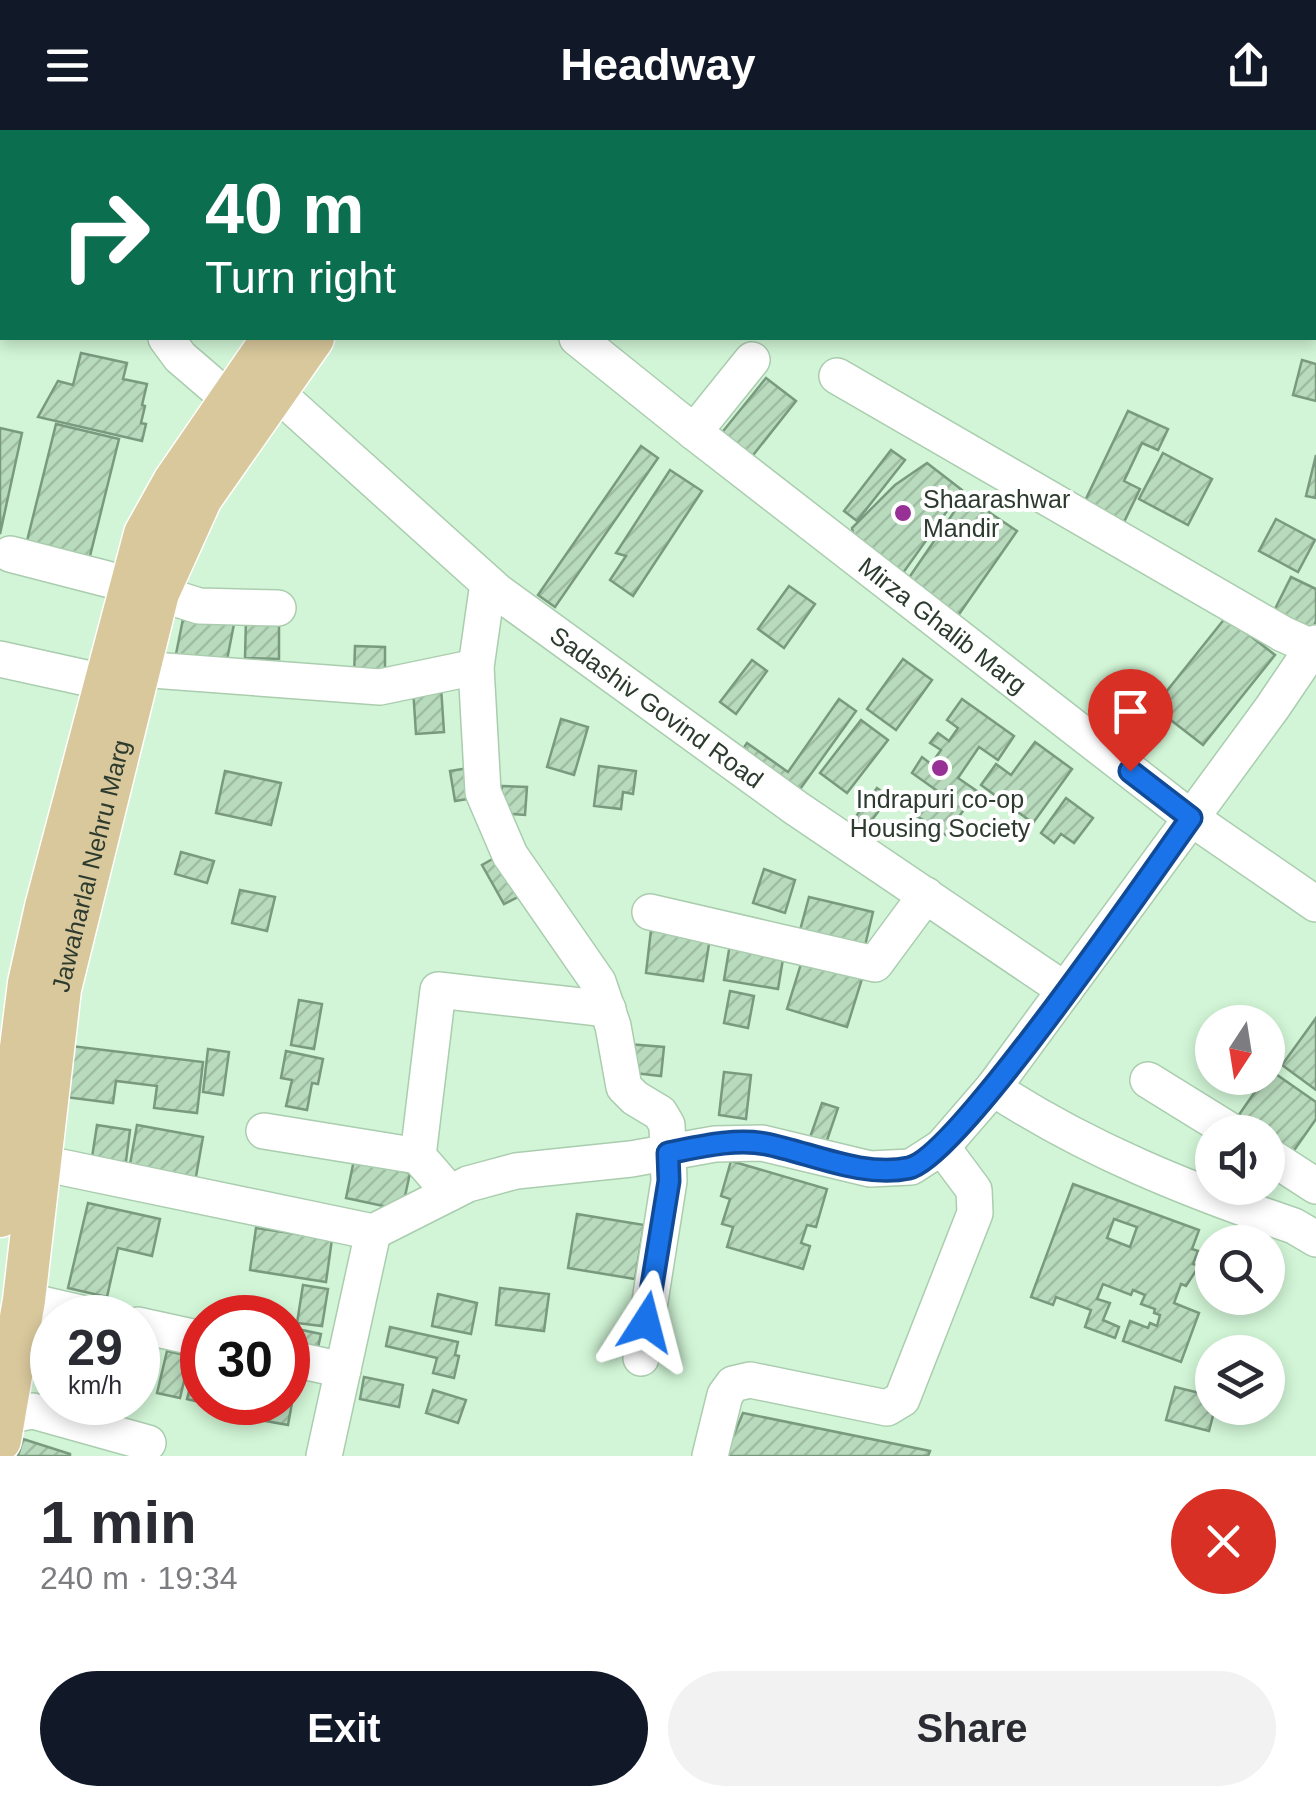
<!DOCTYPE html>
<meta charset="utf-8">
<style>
body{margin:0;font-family:Arial,sans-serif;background:#f2f2f3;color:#2b2b33;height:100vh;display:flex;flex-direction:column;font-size:38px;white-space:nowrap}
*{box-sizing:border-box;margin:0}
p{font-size:32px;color:#7c7c81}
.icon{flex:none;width:55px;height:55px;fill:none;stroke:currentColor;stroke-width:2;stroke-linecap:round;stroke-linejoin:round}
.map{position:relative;height:1326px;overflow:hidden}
.drawer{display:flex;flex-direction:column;background:#fff;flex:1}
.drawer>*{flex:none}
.banner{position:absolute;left:0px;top:0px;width:1318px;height:210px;box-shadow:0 5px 15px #0003;background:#0b6e4f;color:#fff;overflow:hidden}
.needle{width:65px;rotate:192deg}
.controls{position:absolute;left:1195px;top:875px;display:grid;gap:20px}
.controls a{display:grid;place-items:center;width:90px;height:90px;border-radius:50%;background:#fff;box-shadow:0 5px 15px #0003;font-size:50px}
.speed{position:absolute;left:30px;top:1165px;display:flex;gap:20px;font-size:50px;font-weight:700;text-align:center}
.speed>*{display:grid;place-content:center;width:130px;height:130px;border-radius:50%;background:#fff;box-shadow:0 5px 15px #0003;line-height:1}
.speed small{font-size:25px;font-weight:400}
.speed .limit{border:15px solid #d22;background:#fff;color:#111}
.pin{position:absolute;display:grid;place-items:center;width:85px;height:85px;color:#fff;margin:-102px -42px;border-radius:50% 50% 50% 0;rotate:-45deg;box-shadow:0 0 10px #0007}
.pin .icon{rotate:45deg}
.me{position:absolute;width:110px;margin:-55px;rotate:9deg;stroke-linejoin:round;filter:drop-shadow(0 0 8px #0008)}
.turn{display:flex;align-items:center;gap:35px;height:210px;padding:0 40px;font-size:45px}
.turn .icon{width:130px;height:130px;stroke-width:2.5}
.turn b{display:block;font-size:70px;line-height:85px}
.round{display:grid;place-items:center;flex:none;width:105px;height:105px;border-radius:52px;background:#f2f2f3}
.summary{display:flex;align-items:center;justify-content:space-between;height:170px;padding:0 40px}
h1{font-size:60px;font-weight:700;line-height:75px}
.button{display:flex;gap:20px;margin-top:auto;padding:20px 40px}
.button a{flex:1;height:115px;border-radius:60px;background:#111827;color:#fff;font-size:40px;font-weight:700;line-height:115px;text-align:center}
.button a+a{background:#f2f2f3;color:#2b2b33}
header{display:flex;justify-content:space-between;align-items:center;height:130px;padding:0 40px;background:#111827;color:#fff;font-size:45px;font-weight:700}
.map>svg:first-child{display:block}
</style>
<header><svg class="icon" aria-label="menu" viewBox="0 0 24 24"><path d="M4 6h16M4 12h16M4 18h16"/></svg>Headway<svg class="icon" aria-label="share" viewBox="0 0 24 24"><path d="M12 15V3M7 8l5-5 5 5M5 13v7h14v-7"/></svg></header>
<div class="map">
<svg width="1316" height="1326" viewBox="0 0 1316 1326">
<defs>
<pattern id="building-hatch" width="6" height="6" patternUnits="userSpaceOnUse" patternTransform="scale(2.5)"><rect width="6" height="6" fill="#b9dbbd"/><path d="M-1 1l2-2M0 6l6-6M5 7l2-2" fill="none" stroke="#9fbda3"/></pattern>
</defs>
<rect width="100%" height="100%" fill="#d1f5d6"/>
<!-- building -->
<g fill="url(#building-hatch)" stroke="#799a7e" stroke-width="2.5" fill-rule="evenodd">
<path d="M195,0H288L287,2Z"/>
<path d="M81,223L127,233L123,249L147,254L142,275L145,276L141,293L146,294L142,311L38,287L58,251L73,255Z"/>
<path d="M1302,230L1316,234V271L1293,265Z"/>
<path d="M766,248L796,271L750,329L720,305Z"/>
<path d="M1128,281L1168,299L1158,320L1142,313L1124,351L1140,359L1124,392L1084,373Z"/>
<path d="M56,294L119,309L89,430L26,415Z"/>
<path d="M0,298L22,303L0,404Z"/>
<path d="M641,316L658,328L555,477L538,465Z"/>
<path d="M891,320L905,330L857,391L844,381Z"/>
<path d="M1163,323L1212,349L1188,395L1139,369Z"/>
<path d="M1316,325V368L1306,366Z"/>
<path d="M927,333L962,360L903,443L856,420L852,398L895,355Z"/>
<path d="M670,340L702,361L633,466L610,450L626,426L616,423Z"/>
<path d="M965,366L1017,401L955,490L904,455Z"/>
<path d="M1276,389L1315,410L1298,442L1259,421Z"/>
<path d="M1291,447L1316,459V491L1312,500L1274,481Z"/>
<path d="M789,456L815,474L784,518L758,499Z"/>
<path d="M184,484L234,494L225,540L175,529Z"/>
<path d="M1226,487L1275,525L1203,615L1154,577Z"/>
<path d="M246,489L279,490V529L245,528Z"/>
<path d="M355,516L385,517V548L354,547Z"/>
<path d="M903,529L932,550L896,600L867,579Z"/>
<path d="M752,530L767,541L736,584L720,572Z"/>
<path d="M441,557L444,602L416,604L413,558Z"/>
<path d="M839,569L856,581L793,669L736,629L747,613L788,642Z"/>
<path d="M962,569L1014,606L998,630L979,617L958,648L977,661L946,705L917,686L936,660L912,643L922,627L931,634L941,620L930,613L938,603L949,611L958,598L947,590Z"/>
<path d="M1152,583L1165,591L1139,631L1127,623Z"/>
<path d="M561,589L588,597L574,645L547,637Z"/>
<path d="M861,590L888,610L847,663L820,643Z"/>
<path d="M1035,612L1072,639L1033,693L981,655L996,634L1011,645Z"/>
<path d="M599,636L636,641L633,664L623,662L621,679L594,676Z"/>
<path d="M475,637L480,667L455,671L450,641Z"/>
<path d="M225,641L281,653L271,695L216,683Z"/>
<path d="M502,656L527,657L525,685L500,683Z"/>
<path d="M877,658L889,667L860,706L848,697Z"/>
<path d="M1066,668L1093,688L1074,713L1061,704L1054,713L1041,703Z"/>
<path d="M181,722L214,731L207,753L175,744Z"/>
<path d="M498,726L520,766L504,774L482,735Z"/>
<path d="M764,739L795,750L785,783L753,773Z"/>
<path d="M240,760L275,767L267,801L232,793Z"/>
<path d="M809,767L873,782L864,820L799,804Z"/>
<path d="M651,800L710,808L703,851L646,843Z"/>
<path d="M730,814L784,823L778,859L724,850Z"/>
<path d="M805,821L865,839L847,897L787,879Z"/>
<path d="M730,861L754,866L748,898L724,893Z"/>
<path d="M299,870L322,874L314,919L291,915Z"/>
<path d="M1316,888V960L1282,935Z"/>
<path d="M628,914L664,917L661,946L625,942Z"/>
<path d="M71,916L203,932L197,983L154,978L157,956L116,951L113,973L65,967Z"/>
<path d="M208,919L229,922L223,965L203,962Z"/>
<path d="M286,921L323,929L318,954L312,953L307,980L286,976L292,950L281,948Z"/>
<path d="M1270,940L1316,972V989L1288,1029L1268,1015V1002H1249L1234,992Z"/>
<path d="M724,942L751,945L746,989L719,985Z"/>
<path d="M822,973L838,978L823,1022L807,1016Z"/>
<path d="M97,995L130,1000L125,1039L91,1034Z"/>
<path d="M137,995L203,1007L195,1052L129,1040Z"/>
<path d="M354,1030L410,1043L402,1080L346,1068Z"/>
<path d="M731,1031L827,1059L816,1097L807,1095L801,1113L810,1116L803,1139L727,1117L733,1097L722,1094L730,1069L721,1066Z"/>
<path d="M1073,1054L1199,1100L1192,1119L1198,1121L1193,1134L1199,1136L1186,1156L1181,1154L1174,1173L1199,1183L1181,1232L1123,1211L1130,1191L1148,1198L1150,1193L1157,1196L1160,1185L1154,1183L1155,1179L1141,1174L1145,1165L1133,1160L1131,1165L1103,1154L1097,1169L1110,1173L1103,1190L1119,1197L1115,1208L1085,1197L1091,1180L1056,1167L1053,1175L1031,1167ZM1114,1089L1137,1097L1130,1117L1107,1108Z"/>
<path d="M88,1073L160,1089L152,1126L118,1118L107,1167L68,1158Z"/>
<path d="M577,1084L644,1095L635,1149L568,1138Z"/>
<path d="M256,1098L332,1109L326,1152L250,1140Z"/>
<path d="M303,1155L328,1159L322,1196L297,1193Z"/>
<path d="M500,1158L549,1164L544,1201L496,1195Z"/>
<path d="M438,1164L477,1173L471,1204L432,1196Z"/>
<path d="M288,1197L321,1204L315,1231L288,1225Z"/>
<path d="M390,1197L458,1212L455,1225L459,1226L454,1248L433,1243L437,1228L386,1216Z"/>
<path d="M167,1221L190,1226L180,1268L157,1263Z"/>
<path d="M198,1227L202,1228V1272L208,1274L187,1269Z"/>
<path d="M364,1247L403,1255L399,1277L360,1269Z"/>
<path d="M288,1254L295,1256L288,1295L238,1286L240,1272H288Z"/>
<path d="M1175,1257L1212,1266L1215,1278L1209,1301L1166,1290Z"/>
<path d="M433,1260L466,1270L458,1293L426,1283Z"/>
<path d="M743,1283L930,1321L928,1326H725Z"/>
<path d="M23,1309L70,1324V1326H18Z"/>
</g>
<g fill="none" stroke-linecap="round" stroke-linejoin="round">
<!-- minor casing -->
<g stroke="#abcdaf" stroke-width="38">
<g id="minor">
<path d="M803,0L812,2"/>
<path d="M873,2L874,0"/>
<path d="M0,43L2,45"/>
<path d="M1315,180H1316"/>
<path d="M166,208L180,227L230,270"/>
<path id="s1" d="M577,208L694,302L1191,688L1316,774"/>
<path d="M837,246L1283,504L1314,518"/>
<path id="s2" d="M276,262L498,462L796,678L1065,860"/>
<path d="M694,302L752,230"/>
<path d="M10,424L130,455"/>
<path d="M488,453L476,537L483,662L510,725L598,852L613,896L624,957L635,968L660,983L667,995L669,1051L641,1228"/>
<path d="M158,463L199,476L278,478"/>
<path d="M0,529L104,552"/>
<path d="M139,539L380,557L476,537"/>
<path d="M650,782L875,834L926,765"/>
<path d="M1148,950L1232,1002"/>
<path d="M993,958C1086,1019 1188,1060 1294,1096L1316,1109"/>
<path d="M264,1001L418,1026"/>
<path d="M14,1023L37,1032L373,1102L468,1054L516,1041L631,1029L715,1014L762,1013L870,1039L911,1037L942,1017L993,958L1272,578L1316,513"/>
<path d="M1268,1025L1316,1056"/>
<path d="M450,1063L418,1026L438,860L608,879"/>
<path d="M24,1170L103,1188"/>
<path d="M138,1195L202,1209"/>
<path d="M288,1228L343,1240"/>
<path d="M4,1286L33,1281L148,1313"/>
<path d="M324,1326L373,1102"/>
<path d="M710,1326L725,1265L733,1254L750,1250L887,1278L902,1269L975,1083L974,1060L942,1017"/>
</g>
</g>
<!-- major casing -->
<g stroke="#fff" stroke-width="45">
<g id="major">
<path d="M339,0L343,2"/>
<path d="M385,2L386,0"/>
<path d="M419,2L420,0"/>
<path d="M0,1086L29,853L46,777L145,404L174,352L273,208"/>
<path id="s3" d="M0,1310L24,1170L60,859L158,463L201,368L313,208"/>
</g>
</g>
<!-- minor -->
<use href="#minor" stroke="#fff" stroke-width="35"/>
<!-- major -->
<use href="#major" stroke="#d9c89c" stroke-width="42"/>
</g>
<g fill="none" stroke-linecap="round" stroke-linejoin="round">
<!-- route casing -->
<g stroke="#114b97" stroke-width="25">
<path id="route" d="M646,1192L669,1051L668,1023C699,1017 734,1008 766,1014C811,1023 863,1048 909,1038C958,1027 1150,745 1191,688L1130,641"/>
</g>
<!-- route -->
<use href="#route" stroke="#1a73e8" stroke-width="18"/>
</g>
<!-- markers -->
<g fill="#983195" stroke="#fff" stroke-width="4">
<circle cx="903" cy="383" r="10"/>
<circle cx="940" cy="638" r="10"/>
</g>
<g text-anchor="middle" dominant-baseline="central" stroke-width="8" stroke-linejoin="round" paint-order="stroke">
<!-- poi labels -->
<g font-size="25" fill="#2d3b2f" stroke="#fff" text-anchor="start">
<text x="923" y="369">Shaarashwar<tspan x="923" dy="29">Mandir</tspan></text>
<text x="940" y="669" text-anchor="middle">Indrapuri co-op<tspan x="940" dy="29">Housing Society</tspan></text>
</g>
<!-- street labels -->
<g font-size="25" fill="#2d3b2f" stroke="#fff">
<text stroke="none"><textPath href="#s1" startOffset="465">Mirza Ghalib Marg</textPath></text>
<text stroke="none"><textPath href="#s2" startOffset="495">Sadashiv Govind Road</textPath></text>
<text stroke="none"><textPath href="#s3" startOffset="582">Jawaharlal Nehru Marg</textPath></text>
</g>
</g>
</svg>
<div class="controls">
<a><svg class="needle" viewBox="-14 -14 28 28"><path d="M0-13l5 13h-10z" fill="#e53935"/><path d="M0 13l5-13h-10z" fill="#7c7c81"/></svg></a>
<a><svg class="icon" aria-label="sound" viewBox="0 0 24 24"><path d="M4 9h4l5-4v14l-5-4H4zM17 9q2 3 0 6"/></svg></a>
<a><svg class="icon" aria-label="search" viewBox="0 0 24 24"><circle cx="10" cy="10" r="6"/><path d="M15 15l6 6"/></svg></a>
<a><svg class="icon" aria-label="layers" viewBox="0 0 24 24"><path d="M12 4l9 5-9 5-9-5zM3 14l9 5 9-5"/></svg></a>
</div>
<div class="speed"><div>29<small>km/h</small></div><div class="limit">30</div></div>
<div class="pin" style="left:1130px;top:641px;background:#d93025"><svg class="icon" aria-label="arrive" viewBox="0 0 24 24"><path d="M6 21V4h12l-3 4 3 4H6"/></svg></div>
<svg class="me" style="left:646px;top:1192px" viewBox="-20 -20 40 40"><path d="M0-17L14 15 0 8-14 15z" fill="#1a73e8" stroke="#fff" stroke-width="4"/></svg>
<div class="banner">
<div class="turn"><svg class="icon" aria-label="right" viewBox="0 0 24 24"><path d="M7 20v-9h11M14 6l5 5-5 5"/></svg><div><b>40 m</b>Turn right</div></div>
</div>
</div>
<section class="drawer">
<div class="summary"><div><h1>1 min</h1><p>240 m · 19:34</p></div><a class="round" style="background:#d93025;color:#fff"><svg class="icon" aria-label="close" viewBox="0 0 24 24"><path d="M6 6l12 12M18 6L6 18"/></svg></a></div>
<div class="button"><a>Exit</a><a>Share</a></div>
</section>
